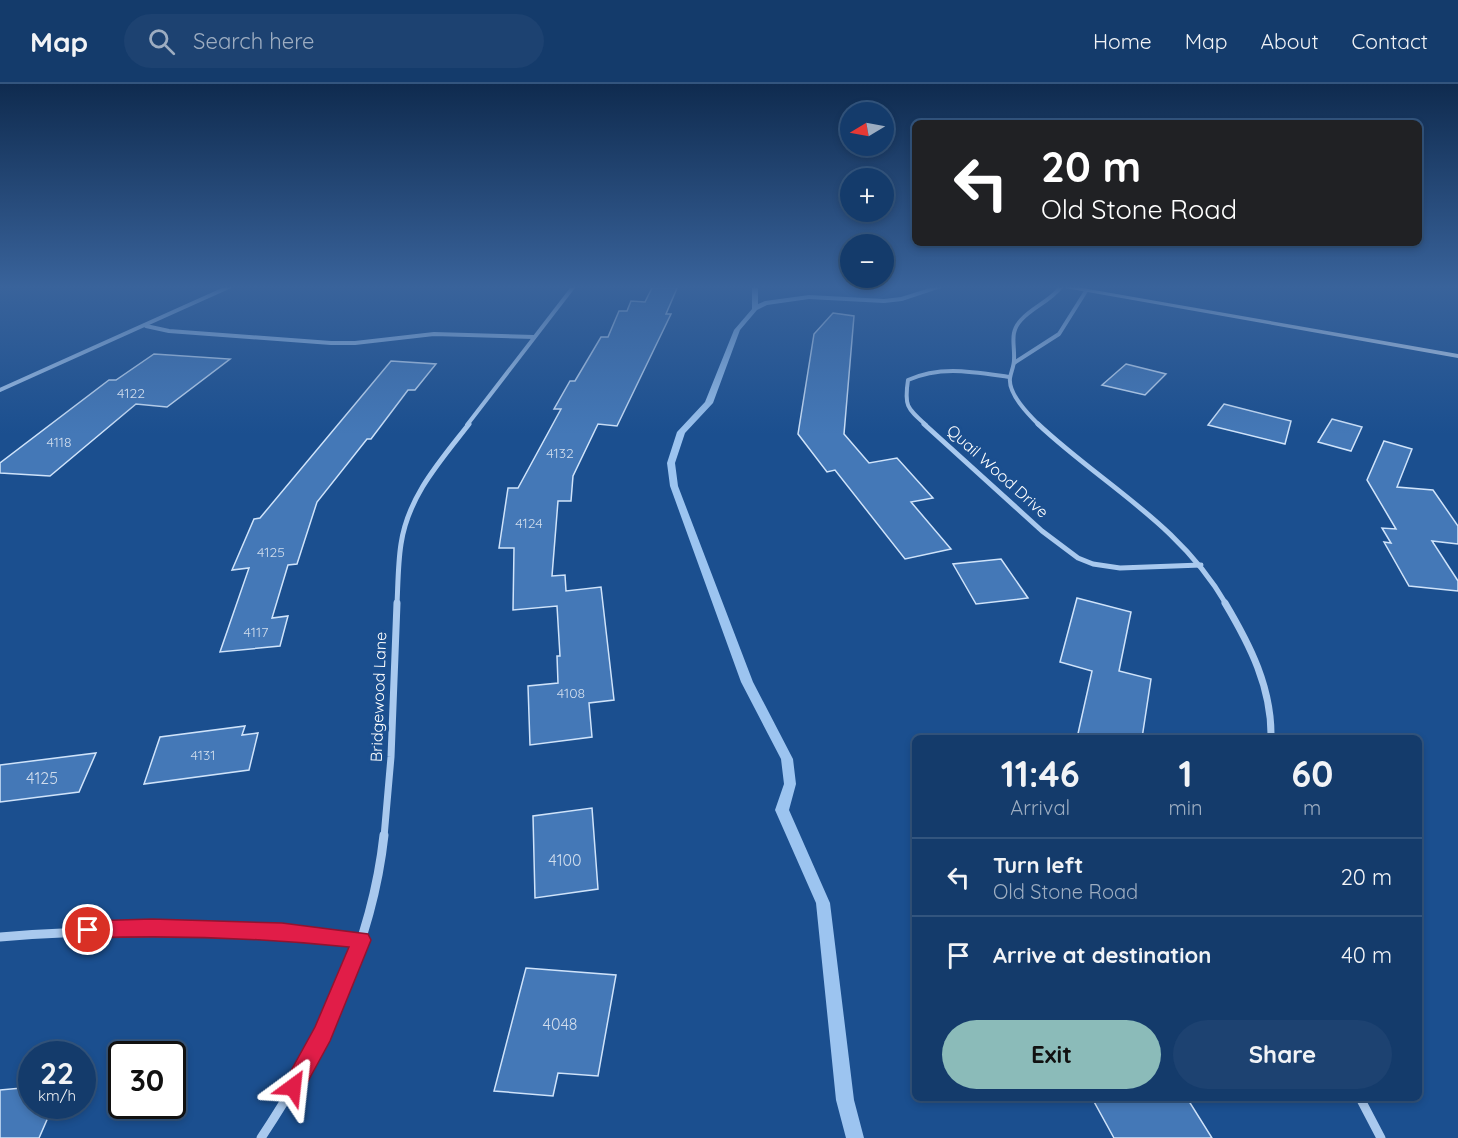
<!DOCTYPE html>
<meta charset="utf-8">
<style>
body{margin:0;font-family:Quicksand,sans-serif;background:#1d4271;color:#f1f3f6;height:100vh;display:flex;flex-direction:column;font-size:22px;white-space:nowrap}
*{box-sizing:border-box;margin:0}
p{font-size:20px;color:#9dadc1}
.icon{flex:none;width:33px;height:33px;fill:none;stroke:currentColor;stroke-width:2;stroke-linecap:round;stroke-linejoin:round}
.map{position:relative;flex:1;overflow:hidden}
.side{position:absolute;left:912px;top:651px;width:510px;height:366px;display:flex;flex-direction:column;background:#143b6b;border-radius:9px;box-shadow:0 3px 9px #0003,0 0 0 2px #33557e}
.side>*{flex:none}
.banner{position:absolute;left:912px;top:36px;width:510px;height:126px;border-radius:9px;box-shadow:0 3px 9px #0003,0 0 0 2px #33557e;background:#202124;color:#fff;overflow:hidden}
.needle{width:39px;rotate:260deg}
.buttons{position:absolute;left:840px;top:18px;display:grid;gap:12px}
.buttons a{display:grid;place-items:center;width:54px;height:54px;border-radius:50%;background:#143b6b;box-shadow:0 3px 9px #0003,0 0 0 2px #33557e;font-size:30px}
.speed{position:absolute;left:18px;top:957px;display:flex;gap:12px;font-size:30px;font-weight:700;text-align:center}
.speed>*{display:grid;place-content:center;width:78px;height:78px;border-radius:50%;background:#143b6b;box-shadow:0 3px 9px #0003,0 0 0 2px #33557e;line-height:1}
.speed small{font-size:15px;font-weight:400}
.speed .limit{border:3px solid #111;border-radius:9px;background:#fff;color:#111}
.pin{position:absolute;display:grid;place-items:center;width:51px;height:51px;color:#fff;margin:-26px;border:3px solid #fff;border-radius:50%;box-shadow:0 2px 6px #0007}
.me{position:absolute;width:66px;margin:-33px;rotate:30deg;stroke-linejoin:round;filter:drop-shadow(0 0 4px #0008)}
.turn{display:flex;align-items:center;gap:21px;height:126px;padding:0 30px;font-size:27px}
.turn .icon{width:78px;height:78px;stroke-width:2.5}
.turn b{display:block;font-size:42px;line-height:51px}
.eta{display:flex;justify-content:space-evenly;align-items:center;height:102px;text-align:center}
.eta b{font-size:36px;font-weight:700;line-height:42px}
.cta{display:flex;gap:12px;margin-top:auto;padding:12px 30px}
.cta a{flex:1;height:69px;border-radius:36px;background:#8bbbb9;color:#111;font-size:24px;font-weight:700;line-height:69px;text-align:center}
.cta a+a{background:#1d4271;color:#f1f3f6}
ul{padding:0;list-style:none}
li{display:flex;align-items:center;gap:18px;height:78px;padding:0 30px;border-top:2px solid #33557e}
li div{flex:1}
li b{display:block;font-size:22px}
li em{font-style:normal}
header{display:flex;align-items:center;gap:36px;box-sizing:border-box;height:84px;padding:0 30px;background:#143b6b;border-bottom:2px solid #33557e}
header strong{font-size:28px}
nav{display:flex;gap:33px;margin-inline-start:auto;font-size:21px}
.search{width:420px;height:54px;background:#1d4271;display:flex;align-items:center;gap:15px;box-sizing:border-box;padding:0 21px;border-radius:33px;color:#9dadc1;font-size:22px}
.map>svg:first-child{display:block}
</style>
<header>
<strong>Map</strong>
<div class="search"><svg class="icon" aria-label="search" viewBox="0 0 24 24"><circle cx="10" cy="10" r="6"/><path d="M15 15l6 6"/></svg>Search here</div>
<nav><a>Home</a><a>Map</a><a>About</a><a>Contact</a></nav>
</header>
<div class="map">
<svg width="1458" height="1054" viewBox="0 0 1458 1054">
<rect width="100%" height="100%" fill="#1b4f8f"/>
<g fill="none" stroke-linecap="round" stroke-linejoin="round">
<!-- stream -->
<path fill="#9cc4f0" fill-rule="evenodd" d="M752,202H758V220L765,217L809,211L884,215L901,213L936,202H947L902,217L884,219L809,215L767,221L757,226L740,246L713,319L685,349L675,379L678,402L753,598L793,675L796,700L789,726L830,819L854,1016L864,1054H846L836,1016L816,819L775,726L784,700L781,675L741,598L670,402L667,379L677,348L705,318L734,246L752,225Z"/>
</g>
<!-- building -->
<g fill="#4478b7" stroke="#cfe3fa" stroke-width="1.5">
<path d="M653,202H678L666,230H671L617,342L598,340L573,392L571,417H558L552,492L565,491L566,507L601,503L614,616L589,619L592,653L530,661L528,602L558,599L557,572H560L557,522L513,526L514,464H499L508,404H518L561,325H554L570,297H575L601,253H608L619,227H627L631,217L645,218Z"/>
<path d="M833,229L854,232L844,350L869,379L897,374L933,414L911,418L951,465L905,475L835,386L827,388L798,350L814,250Z"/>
<path d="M154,270L230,275L167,323L136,320L50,392L0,389V379L109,296H116Z"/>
<path d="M391,277L436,280L415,306H408L371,355H367L317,418L297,480L288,481L272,534L288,532L280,562L220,568L249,484L232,486L254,435L260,434Z"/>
<path d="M1126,280L1166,290L1145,311L1102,301Z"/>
<path d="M1224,320L1291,337L1285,360L1208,341Z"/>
<path d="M1332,335L1362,343L1351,367L1318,358Z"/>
<path d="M1384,357L1412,365L1397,403L1433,406L1458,442V460L1432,457L1458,497V507L1409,502L1384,458L1391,459L1382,444L1396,445L1367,396Z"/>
<path d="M1001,475L1028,514L976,520L953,480Z"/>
<path d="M1077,514L1131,528L1119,587L1151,595L1142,654H1077L1092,587L1060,578Z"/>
<path d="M245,642L242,651L258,649L249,686L144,700L160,653Z"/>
<path d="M96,669L79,708L0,718V681Z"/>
<path d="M592,724L598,805L535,814L533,732Z"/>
<path d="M526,884L616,891L598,992L558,989L553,1012L494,1007Z"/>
<path d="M32,1003V1022H53L39,1054H0V1006Z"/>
<path d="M1092,1014H1187L1212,1054H1114Z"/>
</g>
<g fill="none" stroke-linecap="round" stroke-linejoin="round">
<!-- minor-far3 -->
<g stroke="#a9c9ee" stroke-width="4">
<path d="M146,242L169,247L331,259H355L434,250L534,253"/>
<path d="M1014,279L1059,250L1086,207"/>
<path d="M0,306L231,202"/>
<path d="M467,341L574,202"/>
<path d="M926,341C907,324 904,322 908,296C941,281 974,288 1009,293"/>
<path d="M1039,341C1029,331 1008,310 1010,294C1011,288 1014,282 1014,276C1015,260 1009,249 1021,236C1033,223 1050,217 1061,203"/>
</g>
<!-- minor-far2 -->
<g stroke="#a9c9ee" stroke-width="5">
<path d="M924,340L1042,447L1078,474L1093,480L1120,484L1201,481"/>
<path d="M1038,340C1103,401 1180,440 1226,520"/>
<path d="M397,520C398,500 398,479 401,460C408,412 441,376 469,340"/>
</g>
<!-- minor-far1 -->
<g stroke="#a9c9ee" stroke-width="7">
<path d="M1225,519C1250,561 1272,604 1271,654"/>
<path d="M384,753L391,673L397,519"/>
</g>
<!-- minor -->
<g stroke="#a9c9ee" stroke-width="9">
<path d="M0,853C121,843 240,844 361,856"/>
<path d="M1360,1014L1381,1054"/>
<path d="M261,1054C322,962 372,862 384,751"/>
</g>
<!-- secondary -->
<path fill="#d6e6fa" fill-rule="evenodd" d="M1054,202H1071L1458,270V274Z"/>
</g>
<!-- sky -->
<linearGradient id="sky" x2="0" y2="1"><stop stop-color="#0f2b4f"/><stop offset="0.58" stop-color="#39639b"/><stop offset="1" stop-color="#39639b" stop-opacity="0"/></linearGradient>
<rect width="1458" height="350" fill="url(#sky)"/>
<!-- route -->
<path fill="#e11d48" stroke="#92132f" stroke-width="1.5" d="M152,835L282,839L368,850L371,856L330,957L301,1010L293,1014L285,1010L282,1003L315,943L349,863C262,854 175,851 88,854L81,852L78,846L81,840L88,837Z"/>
<g text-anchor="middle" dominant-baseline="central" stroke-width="6" stroke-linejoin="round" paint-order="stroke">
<!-- number labels -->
<g font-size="14" fill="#d0dded">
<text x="131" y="309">4122</text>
<text x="59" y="358">4118</text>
<text x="560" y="369">4132</text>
<text x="529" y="439">4124</text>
<text x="271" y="468">4125</text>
<text x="256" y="548">4117</text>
<text x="571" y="609">4108</text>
<text x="203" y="671">4131</text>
</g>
<!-- street labels -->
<g font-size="16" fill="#fff" stroke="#1b4f8f">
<text transform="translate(998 387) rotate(42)">Quail Wood Drive</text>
<text transform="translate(378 613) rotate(-88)">Bridgewood Lane</text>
</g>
<!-- near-number labels -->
<g font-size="16" fill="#d0dded">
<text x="42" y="694">4125</text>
<text x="565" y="776">4100</text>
<text x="560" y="940">4048</text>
</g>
</g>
</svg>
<div class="buttons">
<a><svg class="needle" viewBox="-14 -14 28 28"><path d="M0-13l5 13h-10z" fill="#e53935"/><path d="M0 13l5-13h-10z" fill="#9dadc1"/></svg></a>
<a>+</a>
<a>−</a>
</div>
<div class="speed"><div>22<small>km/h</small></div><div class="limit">30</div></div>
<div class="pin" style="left:88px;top:846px;background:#d93025"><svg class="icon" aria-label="arrive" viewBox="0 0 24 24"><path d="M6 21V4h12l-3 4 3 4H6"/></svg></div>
<svg class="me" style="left:293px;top:1003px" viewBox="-20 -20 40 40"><path d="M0-17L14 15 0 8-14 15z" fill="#e11d48" stroke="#fff" stroke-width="4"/></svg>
<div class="banner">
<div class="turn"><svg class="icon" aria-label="left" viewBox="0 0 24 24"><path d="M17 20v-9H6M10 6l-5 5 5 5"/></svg><div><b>20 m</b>Old Stone Road</div></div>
</div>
<section class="side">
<div class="eta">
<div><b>11:46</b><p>Arrival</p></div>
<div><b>1</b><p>min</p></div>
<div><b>60</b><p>m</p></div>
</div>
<ul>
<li><svg class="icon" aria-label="left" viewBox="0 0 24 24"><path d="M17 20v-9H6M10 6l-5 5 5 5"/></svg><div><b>Turn left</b><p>Old Stone Road</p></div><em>20 m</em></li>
<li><svg class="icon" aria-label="arrive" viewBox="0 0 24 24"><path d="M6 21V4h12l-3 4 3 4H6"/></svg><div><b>Arrive at destination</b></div><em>40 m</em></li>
</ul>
<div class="cta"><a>Exit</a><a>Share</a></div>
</section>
</div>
